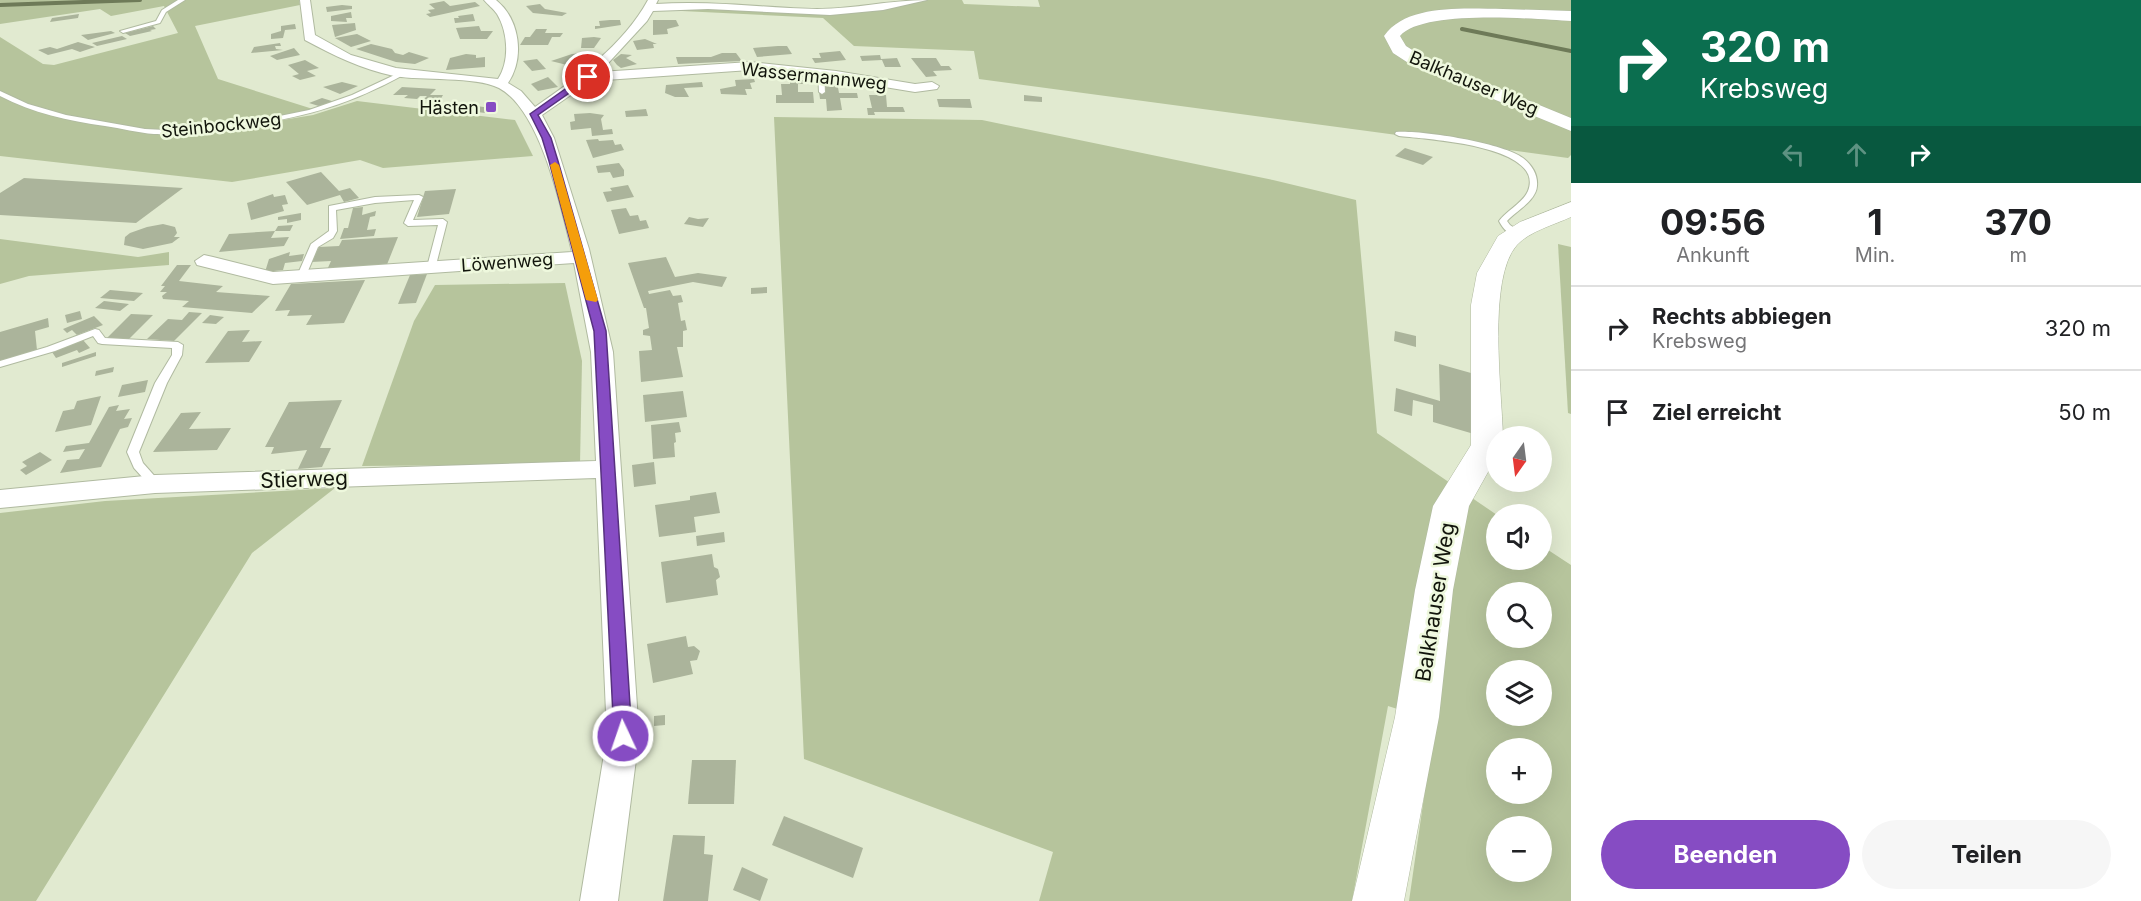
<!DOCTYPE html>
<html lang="de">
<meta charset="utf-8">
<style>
body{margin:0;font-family:Inter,sans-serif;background:#f6f6f6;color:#202124;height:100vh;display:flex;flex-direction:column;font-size:22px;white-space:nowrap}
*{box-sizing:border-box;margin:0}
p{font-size:20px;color:#757577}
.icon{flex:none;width:33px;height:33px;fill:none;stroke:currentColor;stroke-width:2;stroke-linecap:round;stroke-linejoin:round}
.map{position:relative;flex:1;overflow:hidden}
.sheet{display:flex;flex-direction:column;background:#fff;width:570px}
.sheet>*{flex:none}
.top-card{background:#0b6e4f;color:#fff;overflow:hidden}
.needle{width:39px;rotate:194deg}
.controls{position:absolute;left:1486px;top:426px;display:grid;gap:12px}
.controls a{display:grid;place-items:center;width:66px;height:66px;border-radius:50%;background:#fff;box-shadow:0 6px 24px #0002;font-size:30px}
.pin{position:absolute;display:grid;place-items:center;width:51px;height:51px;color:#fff;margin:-26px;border:3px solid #fff;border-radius:50%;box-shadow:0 2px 6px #0007}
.me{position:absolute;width:66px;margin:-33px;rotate:357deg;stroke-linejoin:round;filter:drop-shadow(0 0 4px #0008)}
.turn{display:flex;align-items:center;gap:21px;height:126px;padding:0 30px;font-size:27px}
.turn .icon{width:78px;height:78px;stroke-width:2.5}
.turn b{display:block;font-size:42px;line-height:51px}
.lanes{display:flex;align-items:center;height:57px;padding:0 30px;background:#0003;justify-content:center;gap:30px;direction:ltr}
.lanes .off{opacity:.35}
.eta{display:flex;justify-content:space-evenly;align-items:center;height:102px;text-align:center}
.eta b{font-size:36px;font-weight:700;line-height:42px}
.action{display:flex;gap:12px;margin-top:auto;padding:12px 30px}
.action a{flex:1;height:69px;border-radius:36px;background:#864cc3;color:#fff;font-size:24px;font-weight:700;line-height:69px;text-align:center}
.action a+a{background:#f6f6f6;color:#202124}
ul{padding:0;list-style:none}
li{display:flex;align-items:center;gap:18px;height:84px;padding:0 30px;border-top:2px solid #e0e0e0}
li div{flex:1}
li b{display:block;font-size:22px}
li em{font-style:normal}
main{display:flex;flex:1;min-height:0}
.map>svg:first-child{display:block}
</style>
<main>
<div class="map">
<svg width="1571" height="901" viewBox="0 0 1571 901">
<rect width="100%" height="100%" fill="#e1ead0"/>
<!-- green -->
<g fill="#b6c49c" fill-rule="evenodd">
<path d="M0,0H299L300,5L195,26L218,79L316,110L236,124L223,120V130L313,115L357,101L515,120L533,156L383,168L360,160L232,182L0,156V37L43,64L54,65L178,33L164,6L111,16L100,9L0,24Z"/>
<path d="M927,0H962L964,4L1040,7L1038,0H1571V155L1568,158L979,79L974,51L854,46L823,18L682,11L672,4L831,14L873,11Z"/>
<path d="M774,117L982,120L1273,180L1356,200L1377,433L1497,515V560H1542V546L1571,565V901H1409L1435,721L1388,706L1352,901H1039L1053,852L804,759ZM1497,592H1542V638H1497ZM1497,670H1542V716H1497ZM1497,748H1542V794H1497ZM1497,826H1542V872H1497Z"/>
<path d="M0,239L138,257L169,252V265L29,276L0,284Z"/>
<path d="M1558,244L1571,247V414L1568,413Z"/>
<path d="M565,283L582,361L580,464L362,466L414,321L435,285Z"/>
<path d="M335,488L252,553L36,901H0V513L105,501Z"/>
</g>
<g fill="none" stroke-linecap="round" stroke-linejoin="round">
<!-- stream -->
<g stroke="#6e7a58" stroke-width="4">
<path d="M0,5L140,0"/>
<path d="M1462,29L1571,51"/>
</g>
</g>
<!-- building -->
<g fill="#abb49b">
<path d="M444,1L450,6L475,2L480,6L430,17L426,14L431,13L428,10L435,9L429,4Z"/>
<path d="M540,4L545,9L567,13L562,16L533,13L526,6Z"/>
<path d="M342,5L352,6V9L327,12L326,7Z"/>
<path d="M351,12L352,18H346L347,22L331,21V16Z"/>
<path d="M79,14L78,18L50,22L52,18Z"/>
<path d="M473,14L475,21L455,23L454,18H459L458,16Z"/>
<path d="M610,20H620L621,25L595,29V26H600L599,21Z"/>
<path d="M653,20H676L679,26L667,29L668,34L653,35Z"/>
<path d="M355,23L356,30L335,37L332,25Z"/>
<path d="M295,24L296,29L285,30L283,38L271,39V34L281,31V26Z"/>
<path d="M153,26L156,29L150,30L152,31L130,36L125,33Z"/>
<path d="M479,26L481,31H493L487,39H460L456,28Z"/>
<path d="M536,29H547L545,33H563L560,37H552L548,45H520L525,37H530Z"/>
<path d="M111,31L115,33L88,40L81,35Z"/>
<path d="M357,34L371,41L351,47L335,38Z"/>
<path d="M122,36L127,39L97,46L92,43Z"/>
<path d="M582,38L594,37L601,38L594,48H581Z"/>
<path d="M645,39L657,44H653L654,48L637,50L633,41Z"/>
<path d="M78,42L95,47L80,52L72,49L48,55L38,50L50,47L57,49Z"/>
<path d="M280,43L281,46H275L276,49L283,50L251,53L254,47Z"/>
<path d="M371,44L392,49L395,53L403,55L409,52L429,58L415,64L396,62L356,49Z"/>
<path d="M778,46H787L792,54L757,57L753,48Z"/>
<path d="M294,48L300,55L277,60L270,56Z"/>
<path d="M840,51L846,60L815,63L812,58H821L819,53Z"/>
<path d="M583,53L592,58L567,65L551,61L572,54Z"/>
<path d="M722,53H736L742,61L678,64L676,57H711Z"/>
<path d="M466,54L476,55V58L485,57V67L446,70L450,58Z"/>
<path d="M621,54L632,55L626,58L637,64L621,68L617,65L613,60Z"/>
<path d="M880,55L881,59L897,58L901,67H885L882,60L862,61L860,56Z"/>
<path d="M911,58H936L941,66H949L952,70L933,71L937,76L926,77Z"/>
<path d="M537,59L546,69L532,71L523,61Z"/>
<path d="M305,60L319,68L307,71L316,76L300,80L292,76L299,74L288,65Z"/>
<path d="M548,77L558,87L538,91L531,84Z"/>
<path d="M754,79L755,82L750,83L752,89H745L747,95L721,94L720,89L736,86L735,80Z"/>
<path d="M790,80H803L804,84H798V92H813L814,103H776V95H782L781,84H790Z"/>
<path d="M342,82L358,86L340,94L323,87Z"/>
<path d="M702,82L703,87L684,88L689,97H675L665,93L666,85Z"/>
<path d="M823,82H837L839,93H857L858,98H840L842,110L827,111L826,99H820L819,92H825Z"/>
<path d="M402,87L436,89L430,95H443L440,100L424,99L427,96H420L417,99L404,98L408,95H393Z"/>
<path d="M869,95H886L887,107H903L905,112H874L875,115H868L867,108H872Z"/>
<path d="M1024,95L1042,97V102L1024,101Z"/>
<path d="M322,98L335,102L322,107L309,103Z"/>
<path d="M937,99H970L972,108L939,107Z"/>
<path d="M469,105L491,108L485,113L463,110Z"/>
<path d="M646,109L648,116L626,117L625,111Z"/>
<path d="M590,113L604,115L601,119L603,130L612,129L613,134L592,136L591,128L571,130L570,122L575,121L574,114Z"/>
<path d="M598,139L599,141L613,140L615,145L621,144L624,150L593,158L586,140Z"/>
<path d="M1405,148L1433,157L1423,165L1395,156Z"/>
<path d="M619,163L624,170V176L613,178L610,172L598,173L596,166Z"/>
<path d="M321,172L339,191L350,188L359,198L344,202L340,195L307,205L286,182Z"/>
<path d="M24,178L183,188L136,223L0,215V193Z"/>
<path d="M628,185L634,197L607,202L603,192L612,191L610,188Z"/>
<path d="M456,189L449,214L417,217L425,191Z"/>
<path d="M273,194L274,197L285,195L288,204L282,205L284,211L251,220L247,203Z"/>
<path d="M363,207L362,215L376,211L375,216L370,217L367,230L376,229L374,236L340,239L344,228H348L353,208Z"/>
<path d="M626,208L630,216L638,215L640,221L646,220L649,228L619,234L611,210Z"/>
<path d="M301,213V220L287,223V219L278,220V217Z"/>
<path d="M689,217L698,219L709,218L703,227L684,224Z"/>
<path d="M163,224L175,227L177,233L174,237H180L172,243L143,249L124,245L125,237L130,233L147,227Z"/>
<path d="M293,225L290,231H275L271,238L289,237L284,246L219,252L229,234L275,231L278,226Z"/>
<path d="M398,237L386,267L327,270L331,261L311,262L319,247L339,246L342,240Z"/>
<path d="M290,252L289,256L304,254L302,261L285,263L283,270L265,272L269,259Z"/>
<path d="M666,257L675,277L698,273L727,277L722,287L693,282L648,291L649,294L670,290L673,296L681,295L683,302L678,303L681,321L685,320L687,330L683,331V347H677L683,377L641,382L639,351L652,350L650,336L643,335V330L649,328L646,308H644L628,263Z"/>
<path d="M177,265H191L179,281L223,286L216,292L270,296L252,313L182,307L189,301L163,299L162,296L167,292H160L165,286H161Z"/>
<path d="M427,274L416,303L398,304L410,275Z"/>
<path d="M365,280L344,323L306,325L312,315L287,316L290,310L275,311L291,284Z"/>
<path d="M767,287V293L751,294V288Z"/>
<path d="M110,290L143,293L134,301L100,298Z"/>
<path d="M104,301L129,304L120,311L95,308Z"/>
<path d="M80,311L82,319L67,323L65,315Z"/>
<path d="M189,312L202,313L174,341L147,339L168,319L182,320Z"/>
<path d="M131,314L153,315L129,339L107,338Z"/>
<path d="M210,315L224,317L216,324L202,323Z"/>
<path d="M94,316L103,325L77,335L72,330L67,333L63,329Z"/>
<path d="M48,318L49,327L35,331L37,350L0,361V332Z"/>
<path d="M250,330L242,342L262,341L249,362L205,363L228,331Z"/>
<path d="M1395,331L1416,336V347L1394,341Z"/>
<path d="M83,340L90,348L79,353L77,350L56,358L52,352Z"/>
<path d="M96,352V356L62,367V363Z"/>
<path d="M1439,364L1471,373L1474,434L1433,422V405L1413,400L1412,416L1394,411L1396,388L1440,401Z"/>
<path d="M114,367L113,372L95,376L96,371Z"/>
<path d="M148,380L145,392L118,397L122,385Z"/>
<path d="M683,391L687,417L645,422L643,395Z"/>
<path d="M101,396L91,425L55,432L63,411L74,409L77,401Z"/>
<path d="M342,400L320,448H331L322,467L298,469L307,450L271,454L274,447H265L289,402Z"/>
<path d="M119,405L116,411L130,409L124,419L132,418L128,427L120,429L101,467L60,473L67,460L79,459L85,449L63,452L66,446L89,443L109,407Z"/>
<path d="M201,412L189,429L231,428L217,450L153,452L181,413Z"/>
<path d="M679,422L681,432L675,433L676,442L674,443L675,457L653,459L651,425Z"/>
<path d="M40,452L52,460L26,475L20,470L27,466L22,462Z"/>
<path d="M654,462L656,484L634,487L632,465Z"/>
<path d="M716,492L720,513L694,517L696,532L659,537L655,505L690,500V496Z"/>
<path d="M724,532L725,542L697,546L696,536Z"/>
<path d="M712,554L714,567L718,569L720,577L716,580L718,595L666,603L661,562Z"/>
<path d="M686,636L688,647L694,646L700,651L697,660L690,661L693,674L653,683L647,644Z"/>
<path d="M665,715V725L654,726V716Z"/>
<path d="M692,760H736L734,804H688Z"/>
<path d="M784,816L863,848L853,878L772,845Z"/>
<path d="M673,835L705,836L704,854L713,855L708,901H663Z"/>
<path d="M742,867L768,879L760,901L733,890Z"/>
</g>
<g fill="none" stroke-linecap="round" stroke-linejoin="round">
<!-- service casing -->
<g stroke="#b0baa0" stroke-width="2">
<g id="service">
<path d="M178,0H185L166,12L160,23L123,33L120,31L156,21L162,10Z"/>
<path d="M403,71L405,72V74C338,111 289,121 214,129C194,131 174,135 154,134C138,133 121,128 105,126C68,121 33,113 0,96V91L28,104L66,115L145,129L165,130L265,119L309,110L352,95Z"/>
<path d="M821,71L824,73L825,92L822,94L819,92L818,73Z"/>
<path d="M1396,132C1422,130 1503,143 1523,158C1532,165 1538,175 1537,186C1536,201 1516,211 1507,221L1510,225L1520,232V236C1510,237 1503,229 1499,221C1507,210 1523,203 1528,191C1546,145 1424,139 1399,136L1395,134Z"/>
<path d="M419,195L423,197L413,220L443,219L447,222L435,269L432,270L427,267L438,225L408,226L404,223L414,200L375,203L336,210L337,231L333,238L318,247L305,278L302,279L297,276L311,244L329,231V206L375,197Z"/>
<path d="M95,329L99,330L105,338L178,342L183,345L182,355L167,383L139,452L143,463L159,481L161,484L159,487H151L134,468L127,452L155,383L172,355V348L102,344L98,343L93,336L55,351L0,367V361L47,347Z"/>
</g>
</g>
<!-- minor casing -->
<g stroke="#b0baa0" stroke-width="2">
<path id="minor" d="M300,0H310L315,35L351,55L396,68L498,79C510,61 508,32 497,14C493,8 488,5 484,0H496C520,19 525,58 508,83L521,91L535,107C577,78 623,46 648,0H658L656,4C710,0 764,8 817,9C855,9 890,0 927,0L883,10L830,15L708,9L653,11L647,21L600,72L750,62L836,71L915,84L932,82L939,86L937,89L915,92L836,79L750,70L591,81L542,115L554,138L589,249L613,352L639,736L618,901H580L607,736L596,478L155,493L0,508V490L155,475L596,461L591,352L574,263L273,284L197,265L195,261L204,255L213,257L273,272L572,252C561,207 541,111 499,88C475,76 422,81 394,76C361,69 333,55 305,40Z"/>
</g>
<!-- secondary casing -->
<g stroke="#b0baa0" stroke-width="1">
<g id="secondary">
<path d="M1503,9L1571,11V21C1535,19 1423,9 1400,36L1406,46L1425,58L1571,118V131L1413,66L1393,53L1384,36C1407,3 1467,9 1503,9Z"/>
<path d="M1571,202V217C1554,225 1530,231 1517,245C1487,278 1502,392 1503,436H1497V456L1469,506L1453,590L1439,717L1404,901H1352L1395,717L1415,590L1433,506L1471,445V305L1477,273L1498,236L1520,222Z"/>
</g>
</g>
<!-- service -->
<use href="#service" fill="#fff" fill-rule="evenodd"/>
<!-- minor -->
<use href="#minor" fill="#fff" fill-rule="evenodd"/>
<!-- secondary -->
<use href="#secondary" fill="#fff" fill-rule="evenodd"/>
</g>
<!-- route -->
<path fill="#864cc3" stroke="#57317f" stroke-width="1.5" d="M585,75L592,77L538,115L551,138L558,161L606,331L632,736L630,743L623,745L617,743L614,736L594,331L549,161L542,138L530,114Z"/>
<!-- slow -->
<path fill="#f59e0b" d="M555,162L559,165L598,300L596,302L586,300L550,165Z"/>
<!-- markers -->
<rect fill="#864cc3" stroke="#eef8dd" stroke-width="2" x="485" y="101" width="12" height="12" rx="3"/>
<g text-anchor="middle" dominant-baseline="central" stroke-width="5" stroke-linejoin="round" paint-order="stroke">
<!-- far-street labels -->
<g font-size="18" fill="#12150c" stroke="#eef8dd">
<text transform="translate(814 76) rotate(6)">Wassermannweg</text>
<text transform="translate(1474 83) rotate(23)">Balkhauser Weg</text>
<text transform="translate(221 125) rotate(-6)">Steinbockweg</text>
<text transform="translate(507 262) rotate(-4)">Löwenweg</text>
</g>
<!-- far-poi labels -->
<g font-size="18" fill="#12150c" stroke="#eef8dd" text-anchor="end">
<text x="479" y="107">Hästen</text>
</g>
<!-- street labels -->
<g font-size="21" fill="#12150c" stroke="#eef8dd">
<text transform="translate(304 479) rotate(-2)">Stierweg</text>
<text transform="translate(1435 602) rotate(-81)">Balkhauser Weg</text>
</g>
</g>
</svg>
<div class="controls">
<a><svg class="needle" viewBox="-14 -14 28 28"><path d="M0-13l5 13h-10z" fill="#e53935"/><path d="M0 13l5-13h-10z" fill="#757577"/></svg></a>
<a><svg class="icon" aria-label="sound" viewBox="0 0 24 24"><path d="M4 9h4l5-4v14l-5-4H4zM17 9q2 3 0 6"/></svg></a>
<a><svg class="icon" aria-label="search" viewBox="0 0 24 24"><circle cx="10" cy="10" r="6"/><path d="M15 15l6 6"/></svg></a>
<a><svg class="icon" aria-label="layers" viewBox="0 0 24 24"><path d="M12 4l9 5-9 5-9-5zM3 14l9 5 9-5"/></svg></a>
<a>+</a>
<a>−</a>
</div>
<div class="pin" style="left:588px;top:77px;background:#d93025"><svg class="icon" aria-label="arrive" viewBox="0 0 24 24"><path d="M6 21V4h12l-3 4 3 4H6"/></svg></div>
<svg class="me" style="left:623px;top:736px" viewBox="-20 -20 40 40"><circle r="17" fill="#864cc3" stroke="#fff" stroke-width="3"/><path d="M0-11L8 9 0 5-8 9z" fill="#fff"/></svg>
</div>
<section class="sheet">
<div class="top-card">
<div class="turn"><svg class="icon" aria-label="right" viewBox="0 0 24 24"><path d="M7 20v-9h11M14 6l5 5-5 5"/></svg><div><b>320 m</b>Krebsweg</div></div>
<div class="lanes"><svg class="icon off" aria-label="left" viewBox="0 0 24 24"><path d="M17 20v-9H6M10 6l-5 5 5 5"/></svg><svg class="icon off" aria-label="ahead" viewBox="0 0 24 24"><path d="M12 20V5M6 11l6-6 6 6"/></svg><svg class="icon" aria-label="right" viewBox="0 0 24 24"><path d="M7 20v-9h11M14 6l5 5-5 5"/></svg></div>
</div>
<div class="eta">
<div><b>09:56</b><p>Ankunft</p></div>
<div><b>1</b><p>Min.</p></div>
<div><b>370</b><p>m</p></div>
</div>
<ul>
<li><svg class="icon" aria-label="right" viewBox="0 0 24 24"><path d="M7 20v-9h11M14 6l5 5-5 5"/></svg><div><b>Rechts abbiegen</b><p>Krebsweg</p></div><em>320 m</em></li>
<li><svg class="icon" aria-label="arrive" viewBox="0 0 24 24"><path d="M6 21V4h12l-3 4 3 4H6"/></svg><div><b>Ziel erreicht</b></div><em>50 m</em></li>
</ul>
<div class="action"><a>Beenden</a><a>Teilen</a></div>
</section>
</main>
